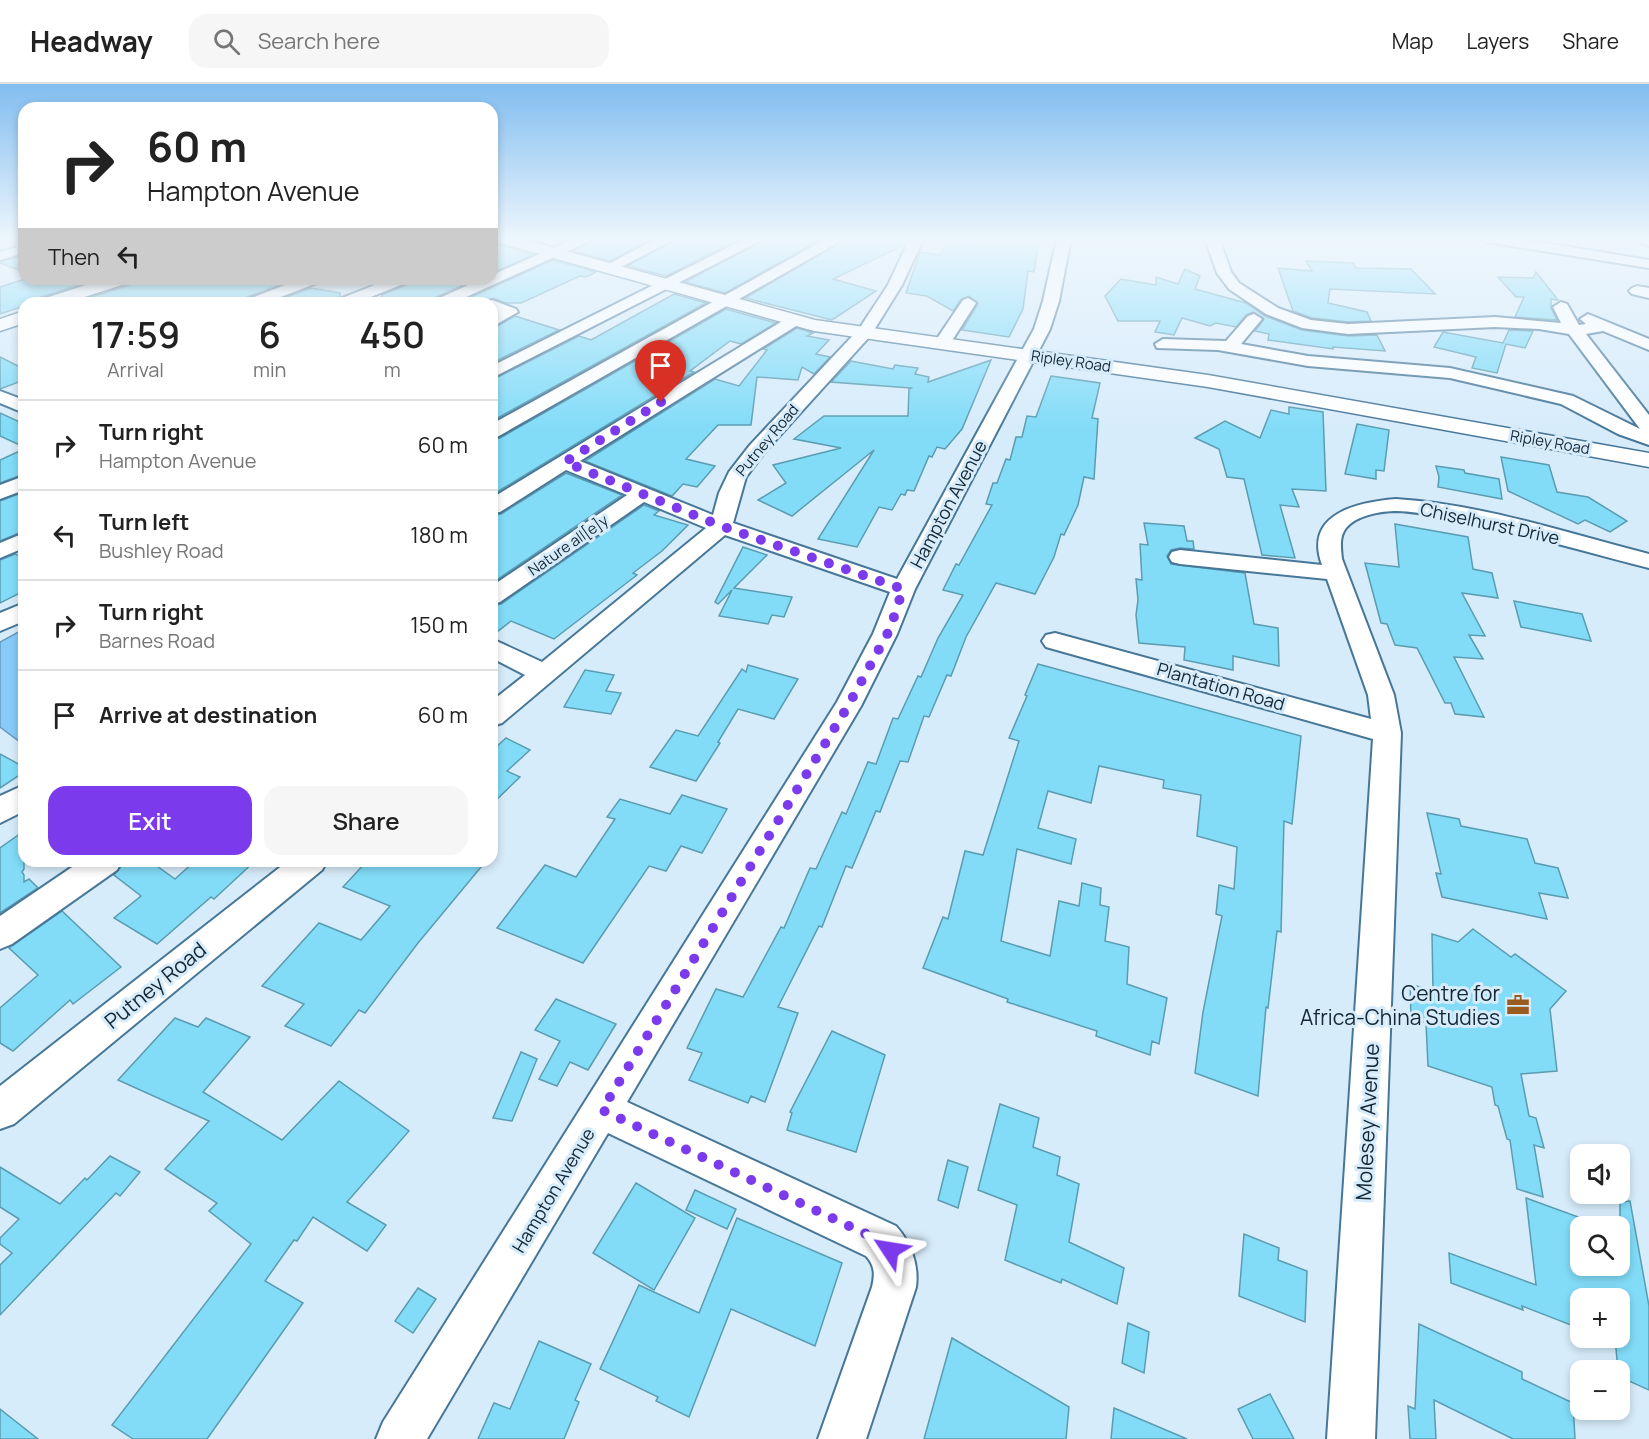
<!DOCTYPE html>
<meta charset="utf-8">
<style>
body{margin:0;font-family:Manrope,sans-serif;background:#f6f6f6;color:#222;height:100vh;display:flex;flex-direction:column;font-size:22px;white-space:nowrap}
*{box-sizing:border-box;margin:0}
p{font-size:20px;color:#767676}
.icon{flex:none;width:33px;height:33px;fill:none;stroke:currentColor;stroke-width:2;stroke-linecap:round;stroke-linejoin:round}
.map{position:relative;flex:1;overflow:hidden}
.panel{position:absolute;left:18px;top:213px;width:480px;height:570px;display:flex;flex-direction:column;background:#fff;border-radius:18px;box-shadow:0 3px 9px #0003}
.panel>*{flex:none}
.hud{position:absolute;left:18px;top:18px;width:480px;height:183px;border-radius:18px;box-shadow:0 3px 9px #0003;background:#fff;color:#222;overflow:hidden}
.tools{position:absolute;left:1570px;top:1060px;display:grid;gap:12px}
.tools a{display:grid;place-items:center;width:60px;height:60px;border-radius:12px;background:#fff;box-shadow:0 3px 9px #0003;font-size:30px}
.pin{position:absolute;display:grid;place-items:center;width:51px;height:51px;color:#fff;margin:-62px -26px;border-radius:50% 50% 50% 0;rotate:-45deg;box-shadow:0 0 6px #0007}
.pin .icon{rotate:45deg}
.me{position:absolute;width:66px;margin:-33px;rotate:303deg;stroke-linejoin:round;filter:drop-shadow(0 0 4px #0008)}
.turn{display:flex;align-items:center;gap:21px;height:126px;padding:0 30px;font-size:27px}
.turn .icon{width:78px;height:78px;stroke-width:2.5}
.turn b{display:block;font-size:42px;line-height:51px}
.then{display:flex;align-items:center;height:57px;padding:0 30px;background:#0003;gap:12px;font-size:22px}
.eta{display:flex;justify-content:space-evenly;align-items:center;height:102px;text-align:center}
.eta b{font-size:36px;font-weight:600;line-height:42px}
.button{display:flex;gap:12px;margin-top:auto;padding:12px 30px}
.button a{flex:1;height:69px;border-radius:18px;background:#7c3aed;color:#fff;font-size:24px;font-weight:600;line-height:69px;text-align:center}
.button a+a{background:#f6f6f6;color:#222}
ul{padding:0;list-style:none}
li{display:flex;align-items:center;gap:18px;height:90px;padding:0 30px;border-top:2px solid #e0e0e0}
li div{flex:1}
li b{display:block;font-size:22px}
li em{font-style:normal}
header{display:flex;align-items:center;gap:36px;box-sizing:border-box;height:84px;padding:0 30px;background:#fff;border-bottom:2px solid #e0e0e0}
header strong{font-size:28px}
nav{display:flex;gap:33px;margin-inline-start:auto;font-size:21px}
.search{width:420px;height:54px;background:#f6f6f6;display:flex;align-items:center;gap:15px;box-sizing:border-box;padding:0 21px;border-radius:18px;color:#767676;font-size:22px}
.map>svg:first-child{display:block}
</style>
<header>
<strong>Headway</strong>
<div class="search"><svg class="icon" aria-label="search" viewBox="0 0 24 24"><circle cx="10" cy="10" r="6"/><path d="M15 15l6 6"/></svg>Search here</div>
<nav><a>Map</a><a>Layers</a><a>Share</a></nav>
</header>
<div class="map">
<svg width="1649" height="1355" viewBox="0 0 1649 1355">
<rect width="100%" height="100%" fill="#d7ecfb"/>
<!-- water -->
<path fill="#88cbfa" stroke="#659abf" stroke-width="1.5" d="M24,545V661L0,643V558Z"/>
<!-- building -->
<g fill="#82dcf8" stroke="#5a9cb0" stroke-width="1.5">
<path d="M598,154H652L610,177L573,167Z"/>
<path d="M679,154H741L666,192L628,182Z"/>
<path d="M768,154H823L725,209L685,198Z"/>
<path d="M848,154L906,158L904,161L833,195L876,207L832,236L745,214Z"/>
<path d="M951,155L1013,161L1014,156L1039,158L1034,188L1028,187L1023,225L1009,253L962,246L978,220L969,212L961,215L953,227L927,212L906,209L920,168L940,171Z"/>
<path d="M501,161L533,171L492,189V165Z"/>
<path d="M24,171V188L0,179V178Z"/>
<path d="M553,176L596,188L586,193L580,192L521,219H506L493,214L484,219H458Z"/>
<path d="M1306,177L1353,179L1356,184L1411,185L1435,210L1330,205L1328,219L1367,228L1371,237L1348,238L1312,234L1293,227L1278,184L1312,187Z"/>
<path d="M1185,185L1200,192L1195,205L1246,219L1265,232L1302,246L1348,252L1377,251L1385,267L1333,263V265L1268,256L1269,250L1255,247L1264,235L1253,228L1246,231L1236,243L1216,239L1210,242L1182,234L1174,251L1155,248L1160,237H1118L1105,212L1121,195L1156,201V193L1178,200Z"/>
<path d="M1536,188L1558,216L1551,215V224L1557,236L1515,233L1524,213H1516L1498,193L1533,194Z"/>
<path d="M25,195H98L41,213L37,219H24V222L0,230V203Z"/>
<path d="M133,195H267L285,199L245,214L241,219H73L129,201Z"/>
<path d="M412,195H476L434,214L430,219H381L382,211L409,200Z"/>
<path d="M311,204L340,209V212L332,219H271Z"/>
<path d="M674,210L706,219L492,337V296L579,252L591,256Z"/>
<path d="M726,225L776,239L741,260L730,257L690,287L694,288L492,411V356L500,354Z"/>
<path d="M515,232L559,246L492,279V245Z"/>
<path d="M797,244L813,249L807,252L829,256L816,270L830,273L814,290L802,283L798,296L757,293L751,341H718L686,375L715,382L697,403L683,400L672,412L585,377L715,295L739,302L767,266L763,265Z"/>
<path d="M1509,246L1533,247L1525,264L1506,260L1497,289L1472,284L1476,273L1434,263L1443,248L1503,259Z"/>
<path d="M0,273L24,285V296L0,305Z"/>
<path d="M991,276L962,345L945,365L937,363L932,373L929,372L914,407L907,406L905,411L901,410L892,426L879,423L857,463L818,455L874,366L792,432L758,416L786,399L773,381L841,364L794,355L824,332H908L909,305L911,304L831,298L851,277L893,285L895,281L918,284L915,290L929,293L928,298Z"/>
<path d="M1051,292L1100,299L1092,334L1098,335L1094,395L1084,393L1078,421L1064,451L1061,450L1054,473L1035,510L996,499L966,553L951,592L947,591L929,633L924,632L908,678L900,677L880,728L876,727L852,784L846,782L822,843L819,842L778,923L798,929L765,1018L751,1012L748,1019L689,996L702,969L687,964L716,905L743,913L781,843L784,844L810,784L816,785L842,728L846,730L868,678L876,680L893,634L898,635L918,592L921,593L938,554L963,511L943,506L956,480L959,481L992,421L986,420L993,399H997L1006,375L1010,376L1016,353H1022L1027,332L1036,333Z"/>
<path d="M1289,323L1323,328L1326,407L1292,405L1299,423L1280,421L1295,474L1262,471L1244,395L1227,393L1219,365L1195,354L1225,337L1260,354L1271,326L1289,330Z"/>
<path d="M0,329L24,340V363L0,352Z"/>
<path d="M1357,340L1389,346L1384,387L1376,386V395L1345,390Z"/>
<path d="M24,365V390L0,399V376Z"/>
<path d="M1501,373L1549,381L1557,408L1588,413L1627,437L1610,448L1585,436L1578,440L1508,407Z"/>
<path d="M1436,382L1464,386L1465,389L1499,395L1502,415L1438,403L1439,393Z"/>
<path d="M566,389L622,411L492,499V431L501,430Z"/>
<path d="M24,408V447L0,457V417Z"/>
<path d="M644,421L659,427L654,431L688,441L662,467L633,489L637,491L554,555L511,537L492,552V522L501,520Z"/>
<path d="M1144,439L1184,442L1187,457H1193L1194,465L1180,464L1171,466L1167,472L1171,480L1245,489L1254,540L1278,544L1279,582L1233,572V586L1184,576L1185,563L1139,559L1136,531L1138,516L1136,495L1142,496L1140,460L1148,461Z"/>
<path d="M1395,440L1468,453L1473,485L1492,489L1498,514L1462,509L1485,552L1469,551L1483,575L1454,573L1484,633L1455,630L1451,619H1445L1417,564L1395,561L1387,540L1381,539L1365,479L1399,483Z"/>
<path d="M743,463L767,471L734,504L792,513L784,533L772,531L768,540L719,532L732,506L718,520L715,518Z"/>
<path d="M15,470L24,474V507L0,519V476Z"/>
<path d="M1514,517L1582,530L1591,557L1521,543Z"/>
<path d="M1038,580L1301,652L1292,740L1284,737L1281,848L1277,847L1268,924L1266,923L1258,1012L1195,989L1203,928L1222,832L1216,830L1219,801L1234,805L1237,763L1197,752L1201,711L1163,704L1164,696L1099,682L1091,719L1048,707L1038,744L1076,755L1071,780L1017,765L1001,857L1050,872L1059,817L1079,822L1082,799L1101,804L1100,821L1109,823L1105,857L1129,863L1127,900L1167,914L1159,960L1152,957L1150,971L1096,952L1097,947L1007,918L1008,915L923,884L943,833L948,835L965,767L983,771L1019,657L1009,654L1027,612L1025,611Z"/>
<path d="M748,581L798,595L774,635L738,625L718,658L720,659L696,697L650,683L676,646L698,652L742,585L746,588Z"/>
<path d="M585,586L614,591L606,607L621,609L611,630L564,623Z"/>
<path d="M506,654L530,666L507,687L520,693L492,720V667Z"/>
<path d="M0,670L24,683V688L0,704Z"/>
<path d="M682,711L727,725L702,769L681,762L666,787L649,782L583,879L497,844L545,781L576,793L615,735L607,733L620,715L670,730Z"/>
<path d="M1427,729L1459,735L1461,742L1527,755L1535,779L1558,784L1568,814L1539,809L1547,835L1442,813L1436,789L1441,790Z"/>
<path d="M24,747V785L22,788L24,791V798L29,795L38,804L0,829V764Z"/>
<path d="M125,777H150L175,795L195,777H255L214,815L211,813L157,860L114,834L141,812L114,791Z"/>
<path d="M367,777H486L418,859L365,929L359,926L331,962L285,942L304,920L262,902L319,839L361,856L390,822L343,803Z"/>
<path d="M62,827L121,883L73,920L70,916L13,967L0,959V924L38,891L9,864Z"/>
<path d="M1473,845L1511,873L1515,870L1566,907L1550,925L1557,987L1521,990L1529,1032L1536,1034L1544,1064L1534,1061L1543,1113L1517,1105L1510,1056L1507,1055L1498,1022L1495,1021L1492,1003L1428,982L1426,939L1411,934L1410,900L1433,907L1432,850L1458,858Z"/>
<path d="M556,915L616,940L588,986L570,978L557,1002L539,995L560,957L535,946Z"/>
<path d="M175,934L198,943L206,934L250,953L203,1008L282,1056L339,997L409,1047L347,1118L386,1141L367,1167L313,1133L297,1157L294,1156L265,1197L303,1219L207,1355H133L112,1341L251,1160L209,1127L217,1119L165,1085L209,1037L118,996Z"/>
<path d="M832,947L885,971L856,1068L787,1046L792,1029L790,1028Z"/>
<path d="M521,968L537,975L512,1037L493,1034Z"/>
<path d="M1000,1020L1039,1034L1033,1063L1060,1073L1057,1091L1079,1100L1069,1158L1124,1184L1117,1220L1062,1195L1061,1199L1005,1176L1017,1121L978,1106Z"/>
<path d="M110,1072L140,1088L120,1112L116,1109L0,1231V1181L12,1169L0,1160V1154L19,1135L0,1123V1083L60,1120L85,1094L87,1096Z"/>
<path d="M948,1076L968,1083L958,1124L938,1116Z"/>
<path d="M636,1099L695,1134L654,1206L593,1169Z"/>
<path d="M695,1106L736,1125L727,1145L686,1126Z"/>
<path d="M1526,1114L1581,1134V1182H1620V1118L1630,1117L1649,1222V1306L1620,1293V1287H1618L1615,1254H1620V1215H1581V1245L1522,1222L1523,1226L1451,1199L1449,1169L1536,1201Z"/>
<path d="M737,1134L842,1179L815,1262L731,1225L689,1333L656,1317L658,1313L600,1285L639,1201L699,1229Z"/>
<path d="M1244,1150L1279,1164L1278,1176L1307,1187L1305,1238L1239,1212Z"/>
<path d="M418,1204L436,1215L413,1249L395,1237Z"/>
<path d="M1128,1239L1149,1248L1144,1289L1122,1279Z"/>
<path d="M1419,1240L1522,1288V1295L1573,1319L1575,1355H1513L1434,1316L1436,1355H1410L1408,1322L1415,1325Z"/>
<path d="M952,1254L1069,1323L1066,1355H924Z"/>
<path d="M539,1257L591,1280L575,1316L579,1318L564,1355H478L494,1319L510,1325Z"/>
<path d="M1270,1310L1294,1355H1253L1238,1325Z"/>
<path d="M1114,1324L1187,1355H1111Z"/>
<path d="M0,1325L38,1355H0Z"/>
</g>
<g fill="none" stroke-linecap="round" stroke-linejoin="round">
<!-- minor casing -->
<g stroke="#477798" stroke-width="4">
<g id="minor">
<path d="M492,154H511L492,163Z"/>
<path d="M576,154H596L453,219H432L435,216L482,195H492V191Z"/>
<path d="M658,154H677L613,187L608,188L601,184Z"/>
<path d="M747,154H766L492,294V282Z"/>
<path d="M828,154H846L499,352L492,354V340Z"/>
<path d="M910,154H924L902,201L871,251L764,369L746,393L733,439L897,495L1034,245L1043,217L1057,154H1071L1059,217L1050,245L915,505L897,550L861,622L627,1018L896,1142C911,1159 919,1181 916,1203L866,1355H818L872,1203C875,1190 875,1182 866,1172L608,1049L427,1355H376L383,1338L837,618L873,550L890,508L725,451L502,639L492,642V617L525,591L492,574V555L542,578L706,444L644,418L500,518L492,520V502L627,411L566,386L500,428L492,429V414L789,233H801L803,236L801,239L580,377L713,431L719,409L729,388L750,361L859,245L888,201Z"/>
<path d="M1205,154H1219L1231,188L1239,199L1278,224L1311,236L1348,240L1495,233L1561,239L1553,223L1561,218L1567,220L1579,241L1586,240L1580,235L1588,230L1649,255V266L1603,247L1586,250L1649,331V361L1618,350L1561,320L1450,294L1308,282L1218,266L1157,264L1155,260L1163,255L1226,257L1248,232L1254,230L1262,235L1241,260L1308,272L1450,284L1573,312L1640,345L1569,250L1539,245L1495,243L1348,250L1302,244L1266,230L1229,205L1217,189Z"/>
<path d="M1479,154H1515L1649,176V184L1486,158Z"/>
<path d="M1632,154H1649V162Z"/>
<path d="M24,161V169L0,176V168Z"/>
<path d="M301,195H322L320,198L265,219H243L246,216Z"/>
<path d="M390,195H410L408,198L356,219H334L337,216Z"/>
<path d="M1637,202L1649,204V214L1632,210L1629,207L1632,204Z"/>
<path d="M968,214L976,219L948,263L942,264L936,263L934,259L963,216Z"/>
<path d="M492,216L516,225L518,228L492,243V231L497,229L492,226V219H486Z"/>
<path d="M0,307L24,316V329L0,319Z"/>
<path d="M24,392V406L0,415V401Z"/>
<path d="M1396,415C1482,420 1566,449 1649,470V484C1589,469 1530,451 1470,439C1446,434 1422,428 1397,427C1381,427 1357,431 1346,444C1339,453 1341,464 1342,475L1394,611L1401,649L1375,1355H1327L1373,655L1046,563L1042,557L1046,551L1055,549L1371,635L1368,611L1327,495L1180,480L1172,478L1169,473L1172,468L1180,466L1322,481C1303,429 1359,418 1396,415Z"/>
<path d="M24,449V464L0,474V459Z"/>
<path d="M24,519V537L0,547V529Z"/>
<path d="M24,701V727L0,739V712Z"/>
<path d="M81,777H122L117,786L12,860L0,865V832Z"/>
<path d="M288,777H327L322,786L14,1040L0,1045V1002Z"/>
</g>
</g>
<!-- major casing -->
<g stroke="#477798" stroke-width="3">
<g id="major">
<path d="M492,154H519L815,236L1208,291L1649,369V383L1208,303L814,247L493,157Z"/>
<path d="M105,195H131L128,199L66,219H39L42,215Z"/>
<path d="M24,227V239L0,247V235Z"/>
</g>
</g>
<!-- minor -->
<use href="#minor" fill="#fff" fill-rule="evenodd"/>
<!-- major -->
<use href="#major" fill="#fff" fill-rule="evenodd"/>
</g>
<!-- sky -->
<linearGradient id="sky" x2="0" y2="1"><stop stop-color="#81bdef"/><stop offset="0.45" stop-color="#edf6fd"/><stop offset="1" stop-color="#edf6fd" stop-opacity="0"/></linearGradient>
<rect width="1649" height="344" fill="url(#sky)"/>
<g fill="none" stroke-linecap="round" stroke-linejoin="round">
<!-- route -->
<path stroke="#7c3aed" stroke-width="10" stroke-dasharray="0 18" d="M661,318L565,378L721,442L903,505L890,545L848,622L602,1026L881,1157L890,1166"/>
</g>
<!-- icons -->
<defs>
<g id="office-bare" transform="scale(1.8)"><path d="M-6-3h4V-5.5h4V-3h4V5H-6ZM-1-4.5V-3h2v-1.5ZM-6 0V1H6V0Z" fill="#995b20" stroke="#d7ecfb" stroke-width="2.5" paint-order="stroke"/></g>
</defs>
<g fill-rule="evenodd">
<use href="#office-bare" x="1518" y="921"/>
</g>
<g text-anchor="middle" dominant-baseline="central" stroke-width="6" stroke-linejoin="round" paint-order="stroke">
<!-- far-street labels -->
<g font-size="15" fill="#132735" stroke="#d7ecfb">
<text transform="translate(1071 277) rotate(8)">Ripley Road</text>
<text transform="translate(767 356) rotate(-50)">Putney Road</text>
<text transform="translate(1550 358) rotate(10)">Ripley Road</text>
<text transform="translate(568 461) rotate(-35)">Nature all[e]y</text>
</g>
<!-- street labels -->
<g font-size="18" fill="#132735" stroke="#d7ecfb">
<text transform="translate(948 420) rotate(-62)">Hampton Avenue</text>
<text transform="translate(1490 439) rotate(12)">Chiselhurst Drive</text>
<text transform="translate(1221 602) rotate(16)">Plantation Road</text>
<text transform="translate(553 1106) rotate(-59)">Hampton Avenue</text>
</g>
<!-- near-street labels -->
<g font-size="21" fill="#132735" stroke="#d7ecfb">
<text transform="translate(155 901) rotate(-39)">Putney Road</text>
<text transform="translate(1367 1038) rotate(-87)">Molesey Avenue</text>
</g>
<!-- near-poi labels -->
<g font-size="21" fill="#132735" stroke="#d7ecfb" text-anchor="end">
<text x="1500" y="909">Centre for<tspan x="1500" dy="24">Africa-China Studies</tspan></text>
</g>
</g>
</svg>
<div class="tools">
<a><svg class="icon" aria-label="sound" viewBox="0 0 24 24"><path d="M4 9h4l5-4v14l-5-4H4zM17 9q2 3 0 6"/></svg></a>
<a><svg class="icon" aria-label="search" viewBox="0 0 24 24"><circle cx="10" cy="10" r="6"/><path d="M15 15l6 6"/></svg></a>
<a>+</a>
<a>−</a>
</div>
<div class="pin" style="left:661px;top:318px;background:#d93025"><svg class="icon" aria-label="arrive" viewBox="0 0 24 24"><path d="M6 21V4h12l-3 4 3 4H6"/></svg></div>
<svg class="me" style="left:890px;top:1166px" viewBox="-20 -20 40 40"><path d="M0-17L14 15 0 8-14 15z" fill="#7c3aed" stroke="#fff" stroke-width="4"/></svg>
<div class="hud">
<div class="turn"><svg class="icon" aria-label="right" viewBox="0 0 24 24"><path d="M7 20v-9h11M14 6l5 5-5 5"/></svg><div><b>60 m</b>Hampton Avenue</div></div>
<div class="then">Then<svg class="icon" aria-label="left" viewBox="0 0 24 24"><path d="M17 20v-9H6M10 6l-5 5 5 5"/></svg></div>
</div>
<section class="panel">
<div class="eta">
<div><b>17:59</b><p>Arrival</p></div>
<div><b>6</b><p>min</p></div>
<div><b>450</b><p>m</p></div>
</div>
<ul>
<li><svg class="icon" aria-label="right" viewBox="0 0 24 24"><path d="M7 20v-9h11M14 6l5 5-5 5"/></svg><div><b>Turn right</b><p>Hampton Avenue</p></div><em>60 m</em></li>
<li><svg class="icon" aria-label="left" viewBox="0 0 24 24"><path d="M17 20v-9H6M10 6l-5 5 5 5"/></svg><div><b>Turn left</b><p>Bushley Road</p></div><em>180 m</em></li>
<li><svg class="icon" aria-label="right" viewBox="0 0 24 24"><path d="M7 20v-9h11M14 6l5 5-5 5"/></svg><div><b>Turn right</b><p>Barnes Road</p></div><em>150 m</em></li>
<li><svg class="icon" aria-label="arrive" viewBox="0 0 24 24"><path d="M6 21V4h12l-3 4 3 4H6"/></svg><div><b>Arrive at destination</b></div><em>60 m</em></li>
</ul>
<div class="button"><a>Exit</a><a>Share</a></div>
</section>
</div>
